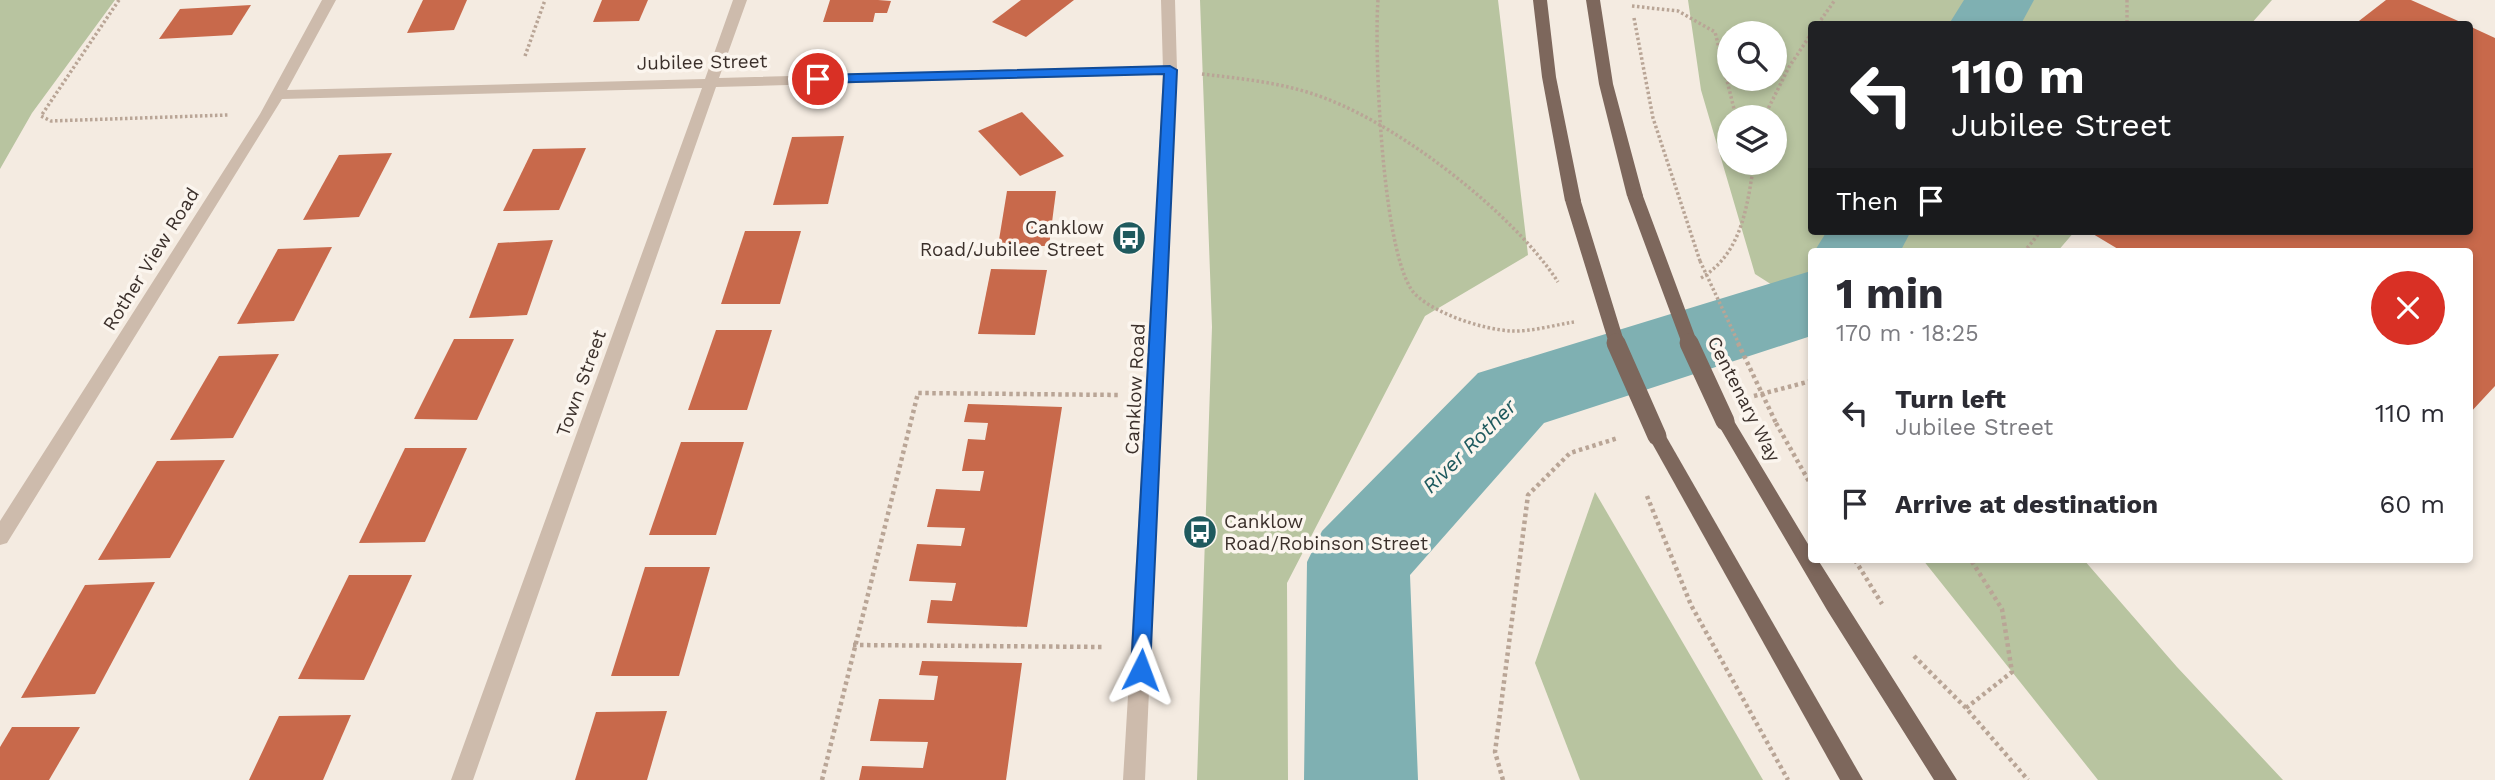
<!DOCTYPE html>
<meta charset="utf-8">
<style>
body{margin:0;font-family:"Work Sans",sans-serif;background:#f2f2f3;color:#2b2b33;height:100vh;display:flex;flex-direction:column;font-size:26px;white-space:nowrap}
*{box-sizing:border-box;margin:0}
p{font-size:23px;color:#7c7c81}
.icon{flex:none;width:38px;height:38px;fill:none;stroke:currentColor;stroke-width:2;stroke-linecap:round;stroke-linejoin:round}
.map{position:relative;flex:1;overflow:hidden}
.side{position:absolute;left:1808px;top:248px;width:665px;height:315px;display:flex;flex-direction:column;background:#fff;border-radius:7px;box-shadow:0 4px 10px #0003}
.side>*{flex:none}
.banner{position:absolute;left:1808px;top:21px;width:665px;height:214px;border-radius:7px;box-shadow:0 4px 10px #0003;background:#202124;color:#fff;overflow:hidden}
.controls{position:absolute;left:1717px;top:21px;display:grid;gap:14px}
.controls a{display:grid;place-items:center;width:70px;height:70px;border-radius:50%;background:#fff;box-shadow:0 4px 10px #0003;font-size:35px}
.pin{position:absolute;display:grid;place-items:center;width:60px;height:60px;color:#fff;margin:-30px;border:4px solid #fff;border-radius:50%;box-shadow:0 2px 7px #0007}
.me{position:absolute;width:77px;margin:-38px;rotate:3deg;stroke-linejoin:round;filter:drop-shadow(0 0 5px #0008)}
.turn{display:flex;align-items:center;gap:24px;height:147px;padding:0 28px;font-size:32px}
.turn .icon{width:91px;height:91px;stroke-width:2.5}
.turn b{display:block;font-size:49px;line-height:60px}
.then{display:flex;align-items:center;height:66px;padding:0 28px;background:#0003;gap:14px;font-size:26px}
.round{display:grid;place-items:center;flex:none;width:74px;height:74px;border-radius:37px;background:#f2f2f3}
.headline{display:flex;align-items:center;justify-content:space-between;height:119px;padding:0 28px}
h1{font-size:42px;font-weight:700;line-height:52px}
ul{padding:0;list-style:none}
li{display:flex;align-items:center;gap:21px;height:91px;padding:0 28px}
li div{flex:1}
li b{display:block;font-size:26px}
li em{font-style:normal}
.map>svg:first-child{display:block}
</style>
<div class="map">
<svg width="2495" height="780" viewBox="0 0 2495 780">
<rect width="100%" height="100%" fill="#f4ebe1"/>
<!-- green -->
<g fill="#b8c4a0" fill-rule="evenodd">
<path d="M0,0H115L32,113L0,169Z"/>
<path d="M1200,0H1498L1528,255L1425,316L1287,583L1288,780H1197L1212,327Z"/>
<path d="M1688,0H2272L2251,24H1811V231H2075L2057,252H1811V310L1755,274L1701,90ZM1729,33H1774V79H1729ZM1774,117V163H1729V117Z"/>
<path d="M1595,492L1763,780H1580L1535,663Z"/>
<path d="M1923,560H2084L2177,667L2283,780H2098Z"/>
</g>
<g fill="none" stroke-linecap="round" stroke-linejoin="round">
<!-- river -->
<g fill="#7fb0b2" fill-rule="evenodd">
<path d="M1964,0H2034L2021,24H1949Z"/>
<path d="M1827,231H1911L1900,252H1814Z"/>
<path d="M1811,271V336L1544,423L1410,575L1418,780H1304L1307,562L1322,531L1478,373Z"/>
</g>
</g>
<!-- building -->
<g fill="#c8694b">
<path d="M423,0H467L454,30L407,33Z"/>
<path d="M602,0H648L639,21L593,22Z"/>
<path d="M830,0H878L891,1L887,13H875L873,22H823Z"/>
<path d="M1021,0H1074L1026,37L992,22Z"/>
<path d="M2386,0H2411L2465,24H2355Z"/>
<path d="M251,5L232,35L159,39L180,9Z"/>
<path d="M2469,26L2495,38V386L2469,414V252H2123L2093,234L2097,231H2469Z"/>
<path d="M1022,112L1064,156L1020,176L978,131Z"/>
<path d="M844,136L828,204L773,205L792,137Z"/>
<path d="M586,148L559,210L503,211L533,149Z"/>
<path d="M392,153L359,217L303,220L339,155Z"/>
<path d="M1007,191H1056L1049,246H998Z"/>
<path d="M745,231H801L780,304H721Z"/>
<path d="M553,240L527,315L469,318L498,243Z"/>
<path d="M332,247L294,321L237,324L278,249Z"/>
<path d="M991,269L1047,270L1035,335L978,334Z"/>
<path d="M716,330H772L747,410H688Z"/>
<path d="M454,339H514L477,420L414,419Z"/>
<path d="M279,354L233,438L170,440L219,356Z"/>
<path d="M968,404L1062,407L1027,627L927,623L931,600L952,601L956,583L909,581L917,544L961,546L965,528L927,527L936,489L980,491L984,471H962L968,439L985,440L988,423L964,422Z"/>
<path d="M681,442H744L716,535H649Z"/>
<path d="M405,448H467L425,542L359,543Z"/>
<path d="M225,460L170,558L98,560L157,461Z"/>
<path d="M645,567H710L679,676H611Z"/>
<path d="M349,575H412L364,680L298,679Z"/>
<path d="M155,582L95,694L21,698L85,585Z"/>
<path d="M922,661L1022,663L1006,780H859L862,766L923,768L928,742L870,741L879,699L934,700L938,676L919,675Z"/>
<path d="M667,711L647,780H575L596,712Z"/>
<path d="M351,715L323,780H249L279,716Z"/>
<path d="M12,727H80L49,780H0V747Z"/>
</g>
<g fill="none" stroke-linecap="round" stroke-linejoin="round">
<!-- path-far1 -->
<g stroke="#b9a596" stroke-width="3.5" stroke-dasharray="2.5 2.5" stroke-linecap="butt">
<path d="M119,0L41,116L51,121L228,115"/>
<path d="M1378,0C1374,50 1382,267 1417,296C1439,315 1482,329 1511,331C1531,332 1554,325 1574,322"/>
<path d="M2127,0V24"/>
<path d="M1632,6L1678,11L1715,32L1736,117"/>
<path d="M1634,18L1653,118L1700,261"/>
<path d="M1818,24L1835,0"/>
<path d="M525,56L545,0"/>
<path d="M1202,74C1244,79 1287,83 1327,99C1403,128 1514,214 1558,282"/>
<path d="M1764,117L1789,67L1811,34"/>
<path d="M2024,252L2041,231"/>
<path d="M1701,278C1742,253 1747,207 1754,163"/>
</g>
<!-- path -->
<g stroke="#b9a596" stroke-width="4.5" stroke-dasharray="3.5 3.5" stroke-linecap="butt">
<path d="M1754,396L1811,381"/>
<path d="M1776,423L1811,485"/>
<path d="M1647,496L1691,605L1788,780"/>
<path d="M1855,560L1882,604"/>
<path d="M853,645L1104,647"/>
<path d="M1914,656L1966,708L2028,780"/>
<path d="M1966,708L2012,672L2002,609L1971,560"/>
<path d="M822,780L918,393L1120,395"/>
<path d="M1503,780L1495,752L1528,495L1570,453L1618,438"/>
</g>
<!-- minor -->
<path fill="#cdbbac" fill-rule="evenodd" d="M322,0H336L287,90L705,79L733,0H747L719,78L1170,66L1177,70L1170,74L716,87L473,780H451L702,88L282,99L7,543L0,545V521L260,114Z"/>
<!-- tertiary -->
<path fill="#cdbbac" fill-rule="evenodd" d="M1161,0H1175L1177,70L1145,780H1123L1155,240L1163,70Z"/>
<!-- primary -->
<g fill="#7d675c" fill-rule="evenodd">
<path d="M1533,0H1547L1556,77L1581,201L1573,206L1565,201L1542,77Z"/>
<path d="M1586,0H1600L1613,84L1643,196L1635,201L1627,196L1599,84Z"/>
<path d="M1725,414L1731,416L1811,549V560H1818L1957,780H1934L1827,610L1719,426L1716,421L1719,416Z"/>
<path d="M1657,429L1663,431L1863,780H1840L1648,436L1651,431Z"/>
</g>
<!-- path-bridge-far1 -->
<path stroke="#b9a596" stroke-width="3.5" stroke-dasharray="2.5 2.5" stroke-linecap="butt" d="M1700,261L1739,344"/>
<!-- path-bridge -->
<path stroke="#b9a596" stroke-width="4.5" stroke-dasharray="3.5 3.5" stroke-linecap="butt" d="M1738,343L1776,423"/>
<!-- primary-bridge-far1 -->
<g stroke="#7d675c" stroke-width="15">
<path d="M1635,196L1690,344"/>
<path d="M1573,201L1617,344"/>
</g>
<!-- primary-bridge -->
<g stroke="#7d675c" stroke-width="19">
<path d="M1616,343L1657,436"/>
<path d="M1689,343L1725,421"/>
</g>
</g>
<!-- route -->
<path fill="#1a73e8" stroke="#114b97" stroke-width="2" d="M1170,66L1177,70L1150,670L1147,676L1141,679L1134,676L1131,670L1164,74L818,83L811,79L818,75Z"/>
<!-- icons -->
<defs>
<g id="bus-disc" transform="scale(1.75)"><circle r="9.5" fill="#1f5a5e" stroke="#fbf5ee"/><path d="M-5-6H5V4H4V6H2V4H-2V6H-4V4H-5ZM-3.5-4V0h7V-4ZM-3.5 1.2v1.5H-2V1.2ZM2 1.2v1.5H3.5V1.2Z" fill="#fff"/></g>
</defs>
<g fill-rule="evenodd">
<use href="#bus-disc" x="1129" y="238"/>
<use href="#bus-disc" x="1200" y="532"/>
</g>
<g text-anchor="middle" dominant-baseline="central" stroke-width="7" stroke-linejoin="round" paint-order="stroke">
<!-- street labels -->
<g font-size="19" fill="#3b302b" stroke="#fbf5ee">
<text transform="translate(702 62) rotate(-1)">Jubilee Street</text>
<text transform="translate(151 259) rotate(-58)">Rother View Road</text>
<text transform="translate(581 383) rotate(-70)">Town Street</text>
<text transform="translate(1135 389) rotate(-87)">Canklow Road</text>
<text transform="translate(1744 399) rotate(63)">Centenary Way</text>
</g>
<!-- poi labels -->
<g font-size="19" fill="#3b302b" stroke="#fbf5ee" text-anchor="end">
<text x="1104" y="227">Canklow<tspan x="1104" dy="22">Road/Jubilee Street</tspan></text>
<text x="1224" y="521" text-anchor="start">Canklow<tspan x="1224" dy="22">Road/Robinson Street</tspan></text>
</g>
<!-- water labels -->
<g font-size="21" font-style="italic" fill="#1f5a5e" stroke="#fbf5ee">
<text transform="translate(1469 446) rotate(-45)">River Rother</text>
</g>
</g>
</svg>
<div class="controls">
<a><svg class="icon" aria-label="search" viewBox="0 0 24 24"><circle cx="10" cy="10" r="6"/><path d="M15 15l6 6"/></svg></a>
<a><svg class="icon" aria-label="layers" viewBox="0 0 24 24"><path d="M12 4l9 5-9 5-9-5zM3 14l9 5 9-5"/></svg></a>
</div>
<div class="pin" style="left:818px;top:79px;background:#d93025"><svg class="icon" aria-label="arrive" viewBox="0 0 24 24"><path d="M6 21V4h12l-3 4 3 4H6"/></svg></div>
<svg class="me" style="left:1141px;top:670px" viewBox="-20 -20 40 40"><path d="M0-17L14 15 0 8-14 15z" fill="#1a73e8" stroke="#fff" stroke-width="4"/></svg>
<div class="banner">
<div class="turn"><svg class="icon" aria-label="left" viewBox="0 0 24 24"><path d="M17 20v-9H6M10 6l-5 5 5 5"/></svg><div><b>110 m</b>Jubilee Street</div></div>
<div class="then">Then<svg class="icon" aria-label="arrive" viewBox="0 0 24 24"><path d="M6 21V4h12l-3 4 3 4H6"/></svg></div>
</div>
<section class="side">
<div class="headline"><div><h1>1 min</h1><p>170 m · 18:25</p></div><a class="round" style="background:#d93025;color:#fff"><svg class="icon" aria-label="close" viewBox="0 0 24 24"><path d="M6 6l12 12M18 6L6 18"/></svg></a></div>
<ul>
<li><svg class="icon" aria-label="left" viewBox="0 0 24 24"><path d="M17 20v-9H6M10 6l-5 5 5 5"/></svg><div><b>Turn left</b><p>Jubilee Street</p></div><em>110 m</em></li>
<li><svg class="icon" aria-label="arrive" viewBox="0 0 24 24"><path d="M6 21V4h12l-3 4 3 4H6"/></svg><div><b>Arrive at destination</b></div><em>60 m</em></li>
</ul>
</section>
</div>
